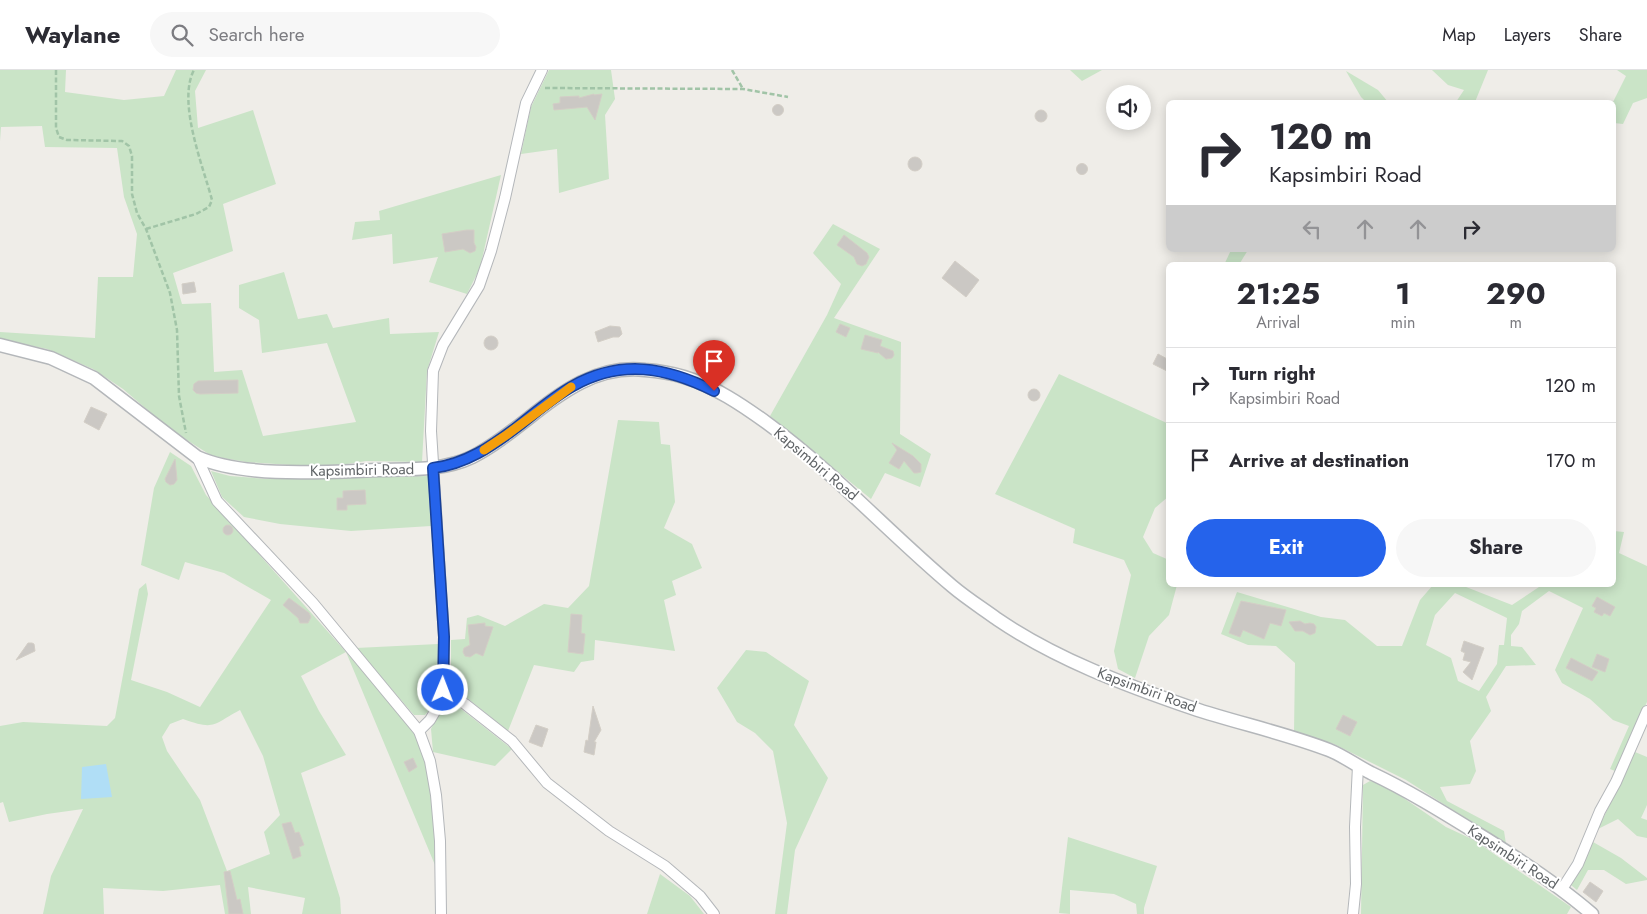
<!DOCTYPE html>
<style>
body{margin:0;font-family:Jost,sans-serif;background:#f7f7f7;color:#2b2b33;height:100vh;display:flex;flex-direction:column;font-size:19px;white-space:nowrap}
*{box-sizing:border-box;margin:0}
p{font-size:16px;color:#7c7c81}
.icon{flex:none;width:28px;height:28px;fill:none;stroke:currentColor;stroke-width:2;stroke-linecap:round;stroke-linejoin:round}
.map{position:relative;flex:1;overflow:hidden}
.details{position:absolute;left:1166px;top:192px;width:450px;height:325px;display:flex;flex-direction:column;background:#fff;border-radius:8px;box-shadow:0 2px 12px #0003}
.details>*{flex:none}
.guide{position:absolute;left:1166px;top:30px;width:450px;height:152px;border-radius:8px;box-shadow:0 2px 12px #0003;background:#fff;color:#2b2b33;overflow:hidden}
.tools{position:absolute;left:1106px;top:15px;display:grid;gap:10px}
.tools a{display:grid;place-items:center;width:45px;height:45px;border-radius:50%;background:#fff;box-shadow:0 2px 12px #0003;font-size:25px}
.pin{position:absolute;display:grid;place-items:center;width:42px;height:42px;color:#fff;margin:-51px -21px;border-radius:50% 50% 50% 0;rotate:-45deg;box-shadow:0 0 5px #0007}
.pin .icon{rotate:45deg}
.me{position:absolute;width:55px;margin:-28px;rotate:1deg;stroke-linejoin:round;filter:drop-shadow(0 0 4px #0008)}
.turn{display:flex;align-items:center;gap:18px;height:105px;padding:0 20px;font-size:22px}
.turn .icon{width:65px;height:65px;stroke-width:2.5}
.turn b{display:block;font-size:35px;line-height:42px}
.lanes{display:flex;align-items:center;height:48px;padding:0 20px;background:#0003;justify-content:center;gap:25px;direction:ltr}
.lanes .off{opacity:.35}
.eta{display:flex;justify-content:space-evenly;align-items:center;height:85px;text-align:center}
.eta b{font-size:30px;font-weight:700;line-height:35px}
.button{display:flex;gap:10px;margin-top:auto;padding:10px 20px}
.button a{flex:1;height:58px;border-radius:30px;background:#2563eb;color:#fff;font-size:20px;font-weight:700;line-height:58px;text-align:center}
.button a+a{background:#f7f7f7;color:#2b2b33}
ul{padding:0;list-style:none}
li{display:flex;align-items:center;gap:15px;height:75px;padding:0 20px;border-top:1px solid #e1e1e2}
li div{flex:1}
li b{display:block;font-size:19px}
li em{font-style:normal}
header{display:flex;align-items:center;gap:30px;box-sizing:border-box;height:70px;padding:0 25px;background:#fff;border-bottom:1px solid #e1e1e2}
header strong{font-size:24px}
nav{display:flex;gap:28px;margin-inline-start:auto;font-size:18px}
.search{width:350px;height:45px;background:#f7f7f7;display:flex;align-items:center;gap:12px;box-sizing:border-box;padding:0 18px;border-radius:28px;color:#7c7c81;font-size:19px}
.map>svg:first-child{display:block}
</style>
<header>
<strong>Waylane</strong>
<div class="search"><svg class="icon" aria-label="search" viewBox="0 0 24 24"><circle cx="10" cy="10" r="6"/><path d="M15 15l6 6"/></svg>Search here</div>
<nav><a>Map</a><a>Layers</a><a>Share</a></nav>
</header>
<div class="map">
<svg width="1647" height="844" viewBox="0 0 1647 844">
<rect width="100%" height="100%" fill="#efede8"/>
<!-- green -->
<g fill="#cae4c7" fill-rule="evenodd">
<path d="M0,0H66L65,22L124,30L164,26L176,0H206L195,21L198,58L253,40L276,114L223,134L233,181L173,203L182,234L211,233L214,302L242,300L263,366L356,352L327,273L262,283L259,250L239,238V215L284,202L298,249L327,244L333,258L389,248L390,264L439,262L427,301L422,392L366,391L341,395H290L246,392L212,386L171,360L123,319L93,299L47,279L0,269V262L95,268L98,207H133L137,164L124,127L117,78L45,77L42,56L1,57L0,71Z"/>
<path d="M549,0H611L615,29L605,45L609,109L559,123L557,79L521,84L531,37Z"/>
<path d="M1070,0H1102L1082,11Z"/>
<path d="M1432,0H1488L1475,32H1456L1464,20L1448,15Z"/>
<path d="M1617,0H1647V28L1633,33L1623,54L1614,53L1613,32L1626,6Z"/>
<path d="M1346,1L1378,20L1388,32H1366L1361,27Z"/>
<path d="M501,105L480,198L467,224L429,212L438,187L393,194L392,164L352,170L355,152L380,150L379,141Z"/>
<path d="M833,154L880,179L834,248L901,272L900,364L931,384L920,417L885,403L871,429L770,346L827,245L841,214L813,183Z"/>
<path d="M1231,180H1248L1240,193L1243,195H1224Z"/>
<path d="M1059,304L1169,354V426L1155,438L1143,467L1153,483L1169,490V515H1177L1169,545L1149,566L1135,608L1118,599L1114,581L1131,505L1124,490L1073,473L1075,459L995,424Z"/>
<path d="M618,350L659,352L661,374L670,375L675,432L664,458L692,474L702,498L672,511L676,525L664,530L675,581L595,570L594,590L581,592L574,602L534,595L508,661L451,615V570L465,569L467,548L478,545L505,556L544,534L568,538L589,516Z"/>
<path d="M170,382L191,396L206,425L346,582L418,666L428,705L434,750L435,795L346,582L301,606L319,641L346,685L301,703L340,828L341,844H302L305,828L248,817L251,844H225L220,815L163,821L103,818L104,844H43L51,806L83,739L47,744L9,752L3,732L0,733V656L23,652L107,656L115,648L139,519L146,513L148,524L131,610L167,622L200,637L271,530L224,503L185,492L179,510L141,495L154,418ZM240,640L263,686L280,745L264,762L270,784L227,801L200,730L167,681L162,667L170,654L183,649C216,661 213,654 240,640Z"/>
<path d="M211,401L230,406L267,409L428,406L431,456L351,461L280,454L244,447L222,427Z"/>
<path d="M1614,461L1624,462L1619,483L1647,496V632L1615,701L1610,699L1629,656L1613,650L1590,629L1562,613L1555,600L1583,538L1549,521L1522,541L1519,554L1511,565V576L1522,577L1536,595L1506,596L1486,627L1491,641L1470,671L1476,701L1470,714L1440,717L1447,731L1504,761L1506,774L1406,710L1334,674L1294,662L1295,593L1276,576L1248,575L1221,564L1237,522L1321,547L1345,550L1377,576H1402L1420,530L1433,515H1461L1512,535L1542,515H1614ZM1455,523L1507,548L1504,575H1499L1497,594L1479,621L1458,611L1451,588L1426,575L1435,545Z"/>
<path d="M438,574C439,598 444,627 425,645H414L356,578Z"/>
<path d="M746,580L766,582L809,611L794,655L828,708L795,780L787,844H775L787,753L773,681L755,663L737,652L717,618Z"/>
<path d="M444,631H451L512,679L495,696L433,682L431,659Z"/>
<path d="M1635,682L1647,687V735L1641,748L1647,750V768L1637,766L1618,749L1598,759Z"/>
<path d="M1370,711L1386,716L1446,757L1474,770L1571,837L1567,844H1361L1363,715Z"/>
<path d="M1068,767L1157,796L1144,838V844H1137L1136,834L1114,824L1070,820V844L1059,843Z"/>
<path d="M1593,772L1621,788L1647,808V810L1626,814L1604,800H1588L1577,820L1571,815Z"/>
<path d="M660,804L690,826L704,844H647Z"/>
</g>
<!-- water -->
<path fill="#b0def6" d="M106,694L112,727L81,729L82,697Z"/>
<!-- building -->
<g fill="#cbc8c4" stroke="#d3cec6">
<path d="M594,24V25L602,24L595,50L587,37L554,40L553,34L560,33V27L579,26V28Z"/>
<circle cx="778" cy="40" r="5.5"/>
<circle cx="1041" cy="46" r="6"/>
<circle cx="915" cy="94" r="7"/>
<circle cx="1082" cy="99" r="5.5"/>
<path d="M467,160H474V173L476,177L475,181L470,183L463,179L445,182L442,164Z"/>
<path d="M844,165L867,183L869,187L866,194L862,196L857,194L854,187L837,175Z"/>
<path d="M955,191L979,210L966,227L942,208Z"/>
<path d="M194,212L196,222L183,224L182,214Z"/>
<path d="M840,254L850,258L846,267L836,262Z"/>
<path d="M610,256L620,257L622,264L619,267H613L598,272L595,262Z"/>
<path d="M865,265L882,270L880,276L893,281L894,285L892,288L886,289L878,282V283L861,279Z"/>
<circle cx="491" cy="273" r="7"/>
<path d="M1158,284L1169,290V302L1153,294Z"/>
<path d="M238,310V323L200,324L196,323L193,320L194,314L198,311Z"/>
<circle cx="1034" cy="325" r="6"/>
<path d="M91,337L107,344L99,360L84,352Z"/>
<path d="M892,373L913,386L921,394V402L917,403H914L904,391L899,399L889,393L897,380Z"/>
<path d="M175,389L177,410L174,414L170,415L166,412L165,409Z"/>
<path d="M365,420L366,434L347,435V440H337V428H343V421Z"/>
<circle cx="228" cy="460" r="5"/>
<path d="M1597,527L1615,537L1610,546L1604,543L1602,546L1594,542L1596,538L1592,536Z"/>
<path d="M289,528L309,543L311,547L308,553H300L298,548L283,535Z"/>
<path d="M1241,531L1286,540L1281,556L1270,553L1264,569L1243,560L1240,567L1229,563Z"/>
<path d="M571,544L582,545L581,563L585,564L583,584L568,582Z"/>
<path d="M1300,551L1305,554L1310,553L1314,554L1316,557L1315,563L1310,565L1303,561H1295L1289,552Z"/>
<path d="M485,553V556L493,557L483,586L476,583L470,587L465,586L463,582L464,578L470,575L468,555Z"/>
<path d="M1464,571L1484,578L1472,610L1463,602L1471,592L1463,590L1465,583L1461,581Z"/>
<path d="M28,573H32L34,574L35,581L16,590Z"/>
<path d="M1597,584L1609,589L1605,602L1592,597Z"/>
<path d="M1571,588L1598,602L1592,611L1566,598Z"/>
<path d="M593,636L601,660L594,672H596L594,685L584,682L586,670L588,671Z"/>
<path d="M1343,645L1357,652L1350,666L1336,659Z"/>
<path d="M536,655L548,659L542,677L529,672Z"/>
<path d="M413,688L417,697L409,702L404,692Z"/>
<path d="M291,752L295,763L299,762L304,775L299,777L301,786L293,789L282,754Z"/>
<path d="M230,801L237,830L240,829L243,844H229L224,802Z"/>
<path d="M1590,812L1603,821L1596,832L1583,822Z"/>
</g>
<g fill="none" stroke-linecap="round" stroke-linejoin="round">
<!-- minor casing -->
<g stroke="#b4b7ba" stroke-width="12">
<g id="minor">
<path d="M197,387L217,431L313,533L419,661L430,691L436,725L440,771L441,844"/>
<path d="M443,620L465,634L512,671L547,713L609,761L665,796L700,826L714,844"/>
<path d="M419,661L430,650L437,638L443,620L444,567L431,361L433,301L443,275L479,216L491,181L505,128L526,33L542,0"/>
<path d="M1562,819L1578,794L1600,741L1616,712L1647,641"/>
<path d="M1353,844L1356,814L1355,757L1358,696"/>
</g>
</g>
<!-- tertiary casing -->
<g stroke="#b4b7ba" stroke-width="15">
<path id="tertiary" d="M0,275L51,288L94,308L197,387C245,408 325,402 378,400C409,399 443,401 472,387C531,357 573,292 645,300C658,301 671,303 684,307C714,316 742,335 767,353C834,402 889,463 952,516C966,528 982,538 997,549C1056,589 1125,615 1192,638C1237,653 1285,663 1329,680C1344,686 1357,696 1371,703C1407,720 1441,741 1475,762C1516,787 1556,813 1592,844"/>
</g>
<!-- path -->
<g stroke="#a1c4a7" stroke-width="2.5" stroke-dasharray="5 2.5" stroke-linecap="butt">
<path d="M56,0V58L59,67L67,70L122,71L129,76L132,86V124L137,143L146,159L170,223L177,260L179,326L186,363"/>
<path d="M732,0L743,19"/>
<path d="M545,18L743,19L788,27"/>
<path d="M146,159L196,144L209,137L212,130C203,96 177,32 194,0"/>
</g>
<!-- minor -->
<use href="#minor" stroke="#fff" stroke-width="10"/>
<!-- tertiary -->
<use href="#tertiary" stroke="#fff" stroke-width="12"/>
</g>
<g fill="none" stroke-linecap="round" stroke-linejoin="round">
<!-- route casing -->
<g stroke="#184099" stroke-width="12">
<path id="route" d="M443,620L444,567L433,398C466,394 492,376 517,357C535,343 553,327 573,316C621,289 666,297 714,321"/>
</g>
<!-- route -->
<use href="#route" stroke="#2563eb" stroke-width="9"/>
<!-- slow -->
<path stroke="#f59e0b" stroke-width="9" d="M484,380L505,366L571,317"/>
</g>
<g text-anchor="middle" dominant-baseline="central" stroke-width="4" stroke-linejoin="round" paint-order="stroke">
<!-- street labels -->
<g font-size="15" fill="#5f6366" stroke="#fff">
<text transform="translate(816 394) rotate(40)">Kapsimbiri Road</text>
<text transform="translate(362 400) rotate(-1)">Kapsimbiri Road</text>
<text transform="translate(1147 620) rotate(20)">Kapsimbiri Road</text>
<text transform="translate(1513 787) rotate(33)">Kapsimbiri Road</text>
</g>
</g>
</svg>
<div class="tools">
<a><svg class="icon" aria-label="sound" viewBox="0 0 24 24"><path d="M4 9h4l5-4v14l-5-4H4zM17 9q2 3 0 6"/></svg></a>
</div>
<div class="pin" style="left:714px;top:321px;background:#d93025"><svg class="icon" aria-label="arrive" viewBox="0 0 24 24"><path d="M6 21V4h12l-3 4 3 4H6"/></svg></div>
<svg class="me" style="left:443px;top:620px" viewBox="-20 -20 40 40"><circle r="17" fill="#2563eb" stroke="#fff" stroke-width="3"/><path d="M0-11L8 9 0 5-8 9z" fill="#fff"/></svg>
<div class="guide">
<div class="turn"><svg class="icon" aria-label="right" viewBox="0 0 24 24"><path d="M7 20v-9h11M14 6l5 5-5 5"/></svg><div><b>120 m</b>Kapsimbiri Road</div></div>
<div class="lanes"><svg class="icon off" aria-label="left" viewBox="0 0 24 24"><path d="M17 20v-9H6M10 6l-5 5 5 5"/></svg><svg class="icon off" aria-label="ahead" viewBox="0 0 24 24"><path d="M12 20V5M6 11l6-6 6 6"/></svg><svg class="icon off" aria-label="ahead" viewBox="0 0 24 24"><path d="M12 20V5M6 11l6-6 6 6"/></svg><svg class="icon" aria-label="right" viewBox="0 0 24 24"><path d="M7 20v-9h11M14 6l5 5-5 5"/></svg></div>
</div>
<section class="details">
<div class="eta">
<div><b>21:25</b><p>Arrival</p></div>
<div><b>1</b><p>min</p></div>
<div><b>290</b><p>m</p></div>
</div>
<ul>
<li><svg class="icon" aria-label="right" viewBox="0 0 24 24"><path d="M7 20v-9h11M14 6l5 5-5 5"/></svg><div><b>Turn right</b><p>Kapsimbiri Road</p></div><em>120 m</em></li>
<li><svg class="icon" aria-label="arrive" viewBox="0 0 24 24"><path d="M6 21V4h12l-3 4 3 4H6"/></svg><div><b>Arrive at destination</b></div><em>170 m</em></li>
</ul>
<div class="button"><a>Exit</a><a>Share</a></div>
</section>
</div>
